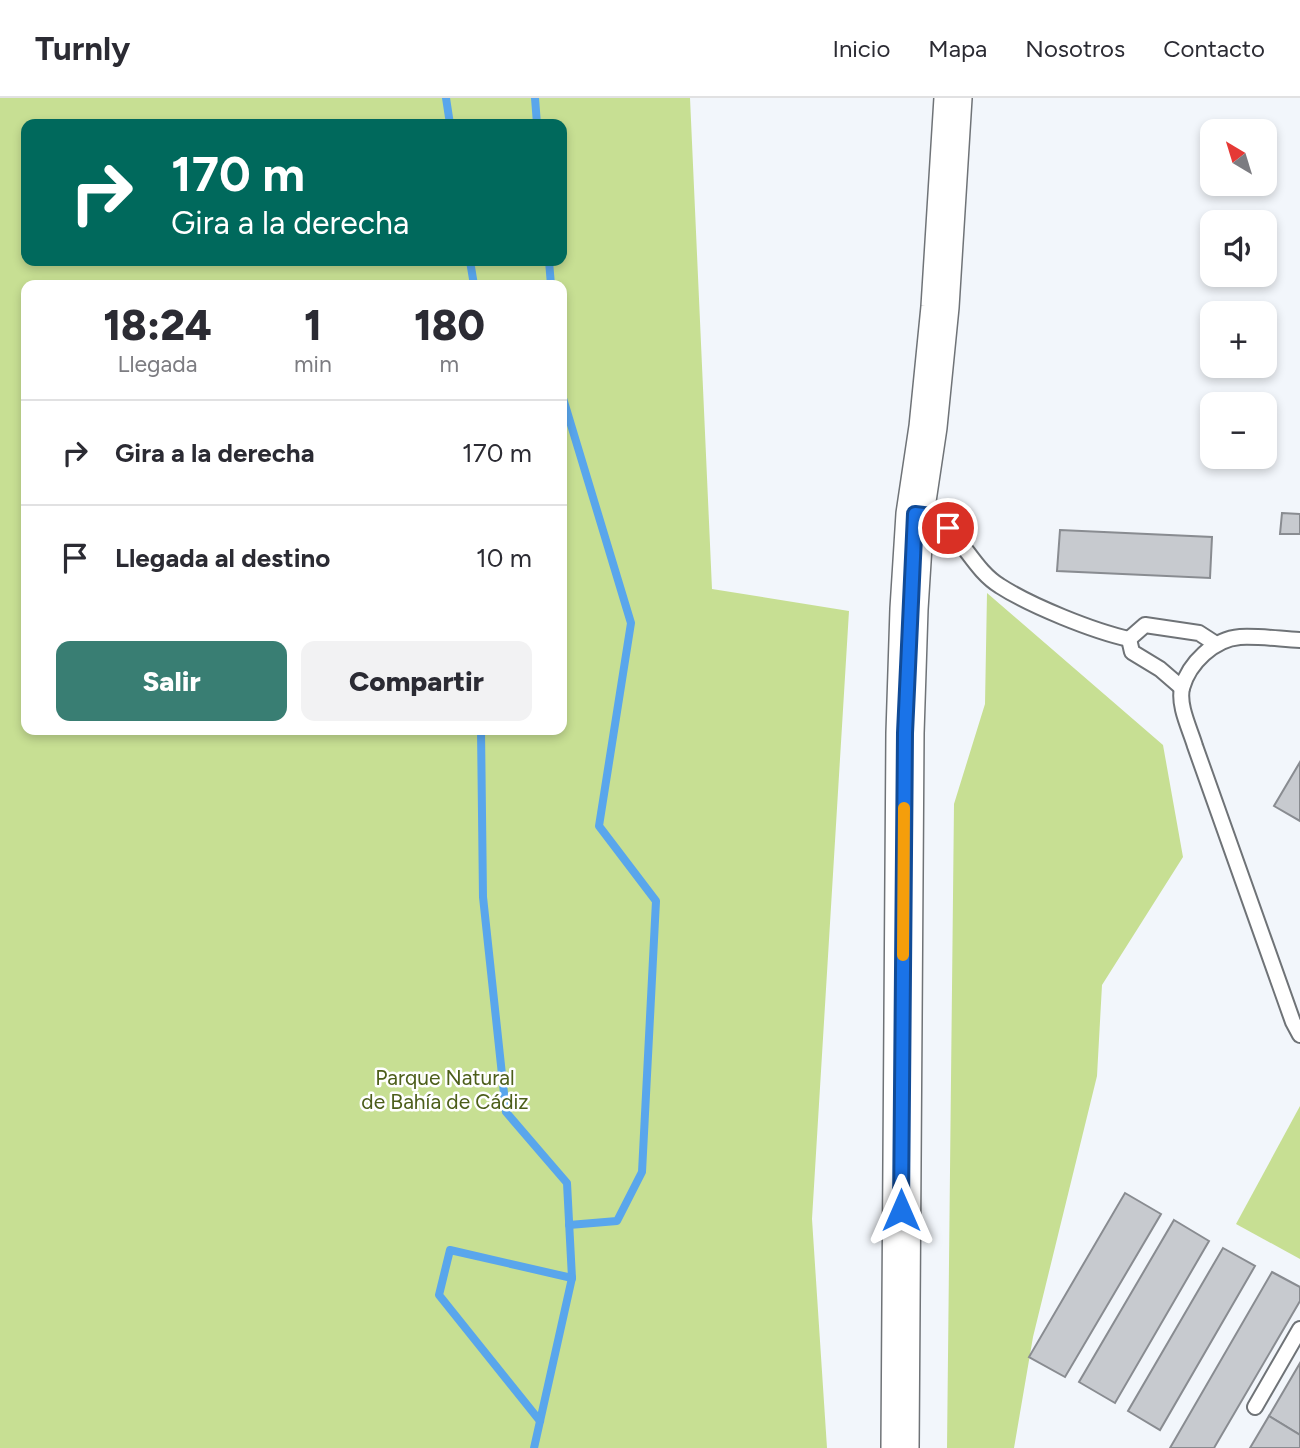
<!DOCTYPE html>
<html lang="es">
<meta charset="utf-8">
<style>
body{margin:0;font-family:Figtree,sans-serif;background:#f2f2f3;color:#2b2b33;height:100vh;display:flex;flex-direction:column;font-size:26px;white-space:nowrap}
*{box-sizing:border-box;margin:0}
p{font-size:23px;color:#7c7c81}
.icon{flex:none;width:38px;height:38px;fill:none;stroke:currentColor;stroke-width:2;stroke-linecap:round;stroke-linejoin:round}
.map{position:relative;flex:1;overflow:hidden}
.details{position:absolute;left:21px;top:182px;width:546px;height:455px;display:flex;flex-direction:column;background:#fff;border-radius:14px;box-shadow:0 4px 10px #0003}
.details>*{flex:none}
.hud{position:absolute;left:21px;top:21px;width:546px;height:147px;border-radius:14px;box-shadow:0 4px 10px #0003;background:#00695c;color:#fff;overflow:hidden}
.needle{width:46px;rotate:322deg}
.controls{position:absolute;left:1200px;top:21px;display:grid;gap:14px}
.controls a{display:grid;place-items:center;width:77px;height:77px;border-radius:14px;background:#fff;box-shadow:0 4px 10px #0003;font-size:35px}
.pin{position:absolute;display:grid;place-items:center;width:60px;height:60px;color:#fff;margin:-30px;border:4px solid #fff;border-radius:50%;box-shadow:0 2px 7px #0007}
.me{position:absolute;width:77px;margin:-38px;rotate:0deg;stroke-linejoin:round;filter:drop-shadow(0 0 5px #0008)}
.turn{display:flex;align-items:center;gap:24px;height:147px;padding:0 35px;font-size:32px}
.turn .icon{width:91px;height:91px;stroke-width:2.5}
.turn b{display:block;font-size:49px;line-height:60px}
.eta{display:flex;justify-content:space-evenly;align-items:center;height:119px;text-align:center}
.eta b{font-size:42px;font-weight:800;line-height:49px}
.button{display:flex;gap:14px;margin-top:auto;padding:14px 35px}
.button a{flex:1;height:80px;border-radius:14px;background:#397e73;color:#fff;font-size:28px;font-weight:800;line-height:80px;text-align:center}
.button a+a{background:#f2f2f3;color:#2b2b33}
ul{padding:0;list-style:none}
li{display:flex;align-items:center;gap:21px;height:105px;padding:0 35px;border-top:2px solid #e1e1e2}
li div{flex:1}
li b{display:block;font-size:26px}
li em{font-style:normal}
header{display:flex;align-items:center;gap:42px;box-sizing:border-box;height:98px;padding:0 35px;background:#fff;border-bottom:2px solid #e1e1e2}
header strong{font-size:33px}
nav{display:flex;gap:38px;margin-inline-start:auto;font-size:24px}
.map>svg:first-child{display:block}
</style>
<header>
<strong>Turnly</strong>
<nav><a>Inicio</a><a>Mapa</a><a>Nosotros</a><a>Contacto</a></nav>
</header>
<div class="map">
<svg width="1300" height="1350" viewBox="0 0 1300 1350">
<rect width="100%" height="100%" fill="#f2f6fb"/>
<!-- green -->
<g fill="#c7df93" fill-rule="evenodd">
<path d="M0,0H690L712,491L849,513L812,1121L827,1350H0ZM26,26H562V163H26ZM26,187H562V632H26Z"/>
<path d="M987,495L1163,647L1183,759L1102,887L1097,978L1033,1239L1014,1350H947L954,706L985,606Z"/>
<path d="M1300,1008V1161L1236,1126Z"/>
</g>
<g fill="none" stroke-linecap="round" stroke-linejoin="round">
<!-- stream -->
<g stroke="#59a6ec" stroke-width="8">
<path d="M446,0L450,26"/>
<path d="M535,0L537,26"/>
<path d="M470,163L474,187"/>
<path d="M549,163L551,187"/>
<path d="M562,297L631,525L599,728L656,803L642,1074L617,1123L569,1127"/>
<path d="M481,632L483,799L506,1014L567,1085L572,1180L534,1350"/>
<path d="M540,1323L439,1197L450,1152L572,1180"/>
</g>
</g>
<!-- building -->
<g fill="#c7cacf" stroke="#898c91" stroke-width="2">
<path d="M1282,415L1300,416V436H1280Z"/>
<path d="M1060,432L1212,439L1210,480L1057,473Z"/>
<path d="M1300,664V723L1274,708Z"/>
<path d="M1125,1095L1161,1116L1065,1279L1029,1259Z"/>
<path d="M1174,1122L1209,1143L1115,1305L1079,1284Z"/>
<path d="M1223,1150L1255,1168L1160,1332L1128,1313Z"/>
<path d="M1272,1174L1300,1189V1203L1214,1350H1170Z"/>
<path d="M1300,1265V1337L1269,1318Z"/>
<path d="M1269,1318L1300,1337V1350H1250Z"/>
</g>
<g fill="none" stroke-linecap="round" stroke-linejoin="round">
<!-- lane casing -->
<g stroke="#6f7377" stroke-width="18">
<g id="lane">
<path d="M916,416C959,422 967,468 1000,488C1031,508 1093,533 1129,541"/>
<path d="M1129,541L1145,527L1199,535L1216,546"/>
<path d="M1129,541L1132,554L1160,571L1182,590"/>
<path d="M1300,542C1280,541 1260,538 1240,539C1214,541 1189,565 1182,590C1178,608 1190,631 1195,648L1293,924L1300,937"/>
<path d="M1255,1309L1300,1231"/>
</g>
</g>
<!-- secondary casing -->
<g stroke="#6f7377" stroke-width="40">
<path id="secondary" d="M900,1350L905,635L909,511L915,416L928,329L940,209L953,0"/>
</g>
<!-- lane -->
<use href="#lane" stroke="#fff" stroke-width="14"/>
<!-- secondary -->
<use href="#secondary" stroke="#fff" stroke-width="37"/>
</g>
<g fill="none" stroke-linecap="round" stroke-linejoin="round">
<!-- route casing -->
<g stroke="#114b97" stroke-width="18">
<path id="route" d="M901,1112L905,635L915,416L932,418L948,430"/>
</g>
<!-- route -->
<use href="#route" stroke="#1a73e8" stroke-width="12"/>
<!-- slow -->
<path stroke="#f59e0b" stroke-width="12" d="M903,857L904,710"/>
</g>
<g text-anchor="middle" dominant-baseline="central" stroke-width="5" stroke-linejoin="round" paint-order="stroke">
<!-- park labels -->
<g font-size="21" fill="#4c5e1a" stroke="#fff">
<text x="445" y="979">Parque Natural<tspan x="445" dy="24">de Bahía de Cádiz</tspan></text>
</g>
</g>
</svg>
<div class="controls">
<a><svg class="needle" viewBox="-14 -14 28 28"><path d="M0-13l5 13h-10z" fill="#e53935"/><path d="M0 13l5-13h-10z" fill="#7c7c81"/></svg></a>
<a><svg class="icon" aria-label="sound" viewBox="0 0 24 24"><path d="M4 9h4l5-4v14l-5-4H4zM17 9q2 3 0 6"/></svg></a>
<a>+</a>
<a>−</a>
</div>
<div class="pin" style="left:948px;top:430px;background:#d93025"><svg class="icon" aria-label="arrive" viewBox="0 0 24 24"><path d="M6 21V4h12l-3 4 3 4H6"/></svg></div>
<svg class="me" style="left:901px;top:1112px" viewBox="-20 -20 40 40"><path d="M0-17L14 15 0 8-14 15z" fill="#1a73e8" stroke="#fff" stroke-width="4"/></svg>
<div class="hud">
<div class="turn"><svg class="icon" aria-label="right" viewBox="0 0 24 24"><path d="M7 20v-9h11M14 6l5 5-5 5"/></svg><div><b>170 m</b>Gira a la derecha</div></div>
</div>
<section class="details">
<div class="eta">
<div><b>18:24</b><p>Llegada</p></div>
<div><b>1</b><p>min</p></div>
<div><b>180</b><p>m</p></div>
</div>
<ul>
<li><svg class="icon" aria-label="right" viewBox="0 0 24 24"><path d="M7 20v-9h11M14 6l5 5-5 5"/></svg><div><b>Gira a la derecha</b></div><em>170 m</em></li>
<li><svg class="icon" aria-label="arrive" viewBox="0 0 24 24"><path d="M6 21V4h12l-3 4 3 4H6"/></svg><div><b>Llegada al destino</b></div><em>10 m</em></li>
</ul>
<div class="button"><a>Salir</a><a>Compartir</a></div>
</section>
</div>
